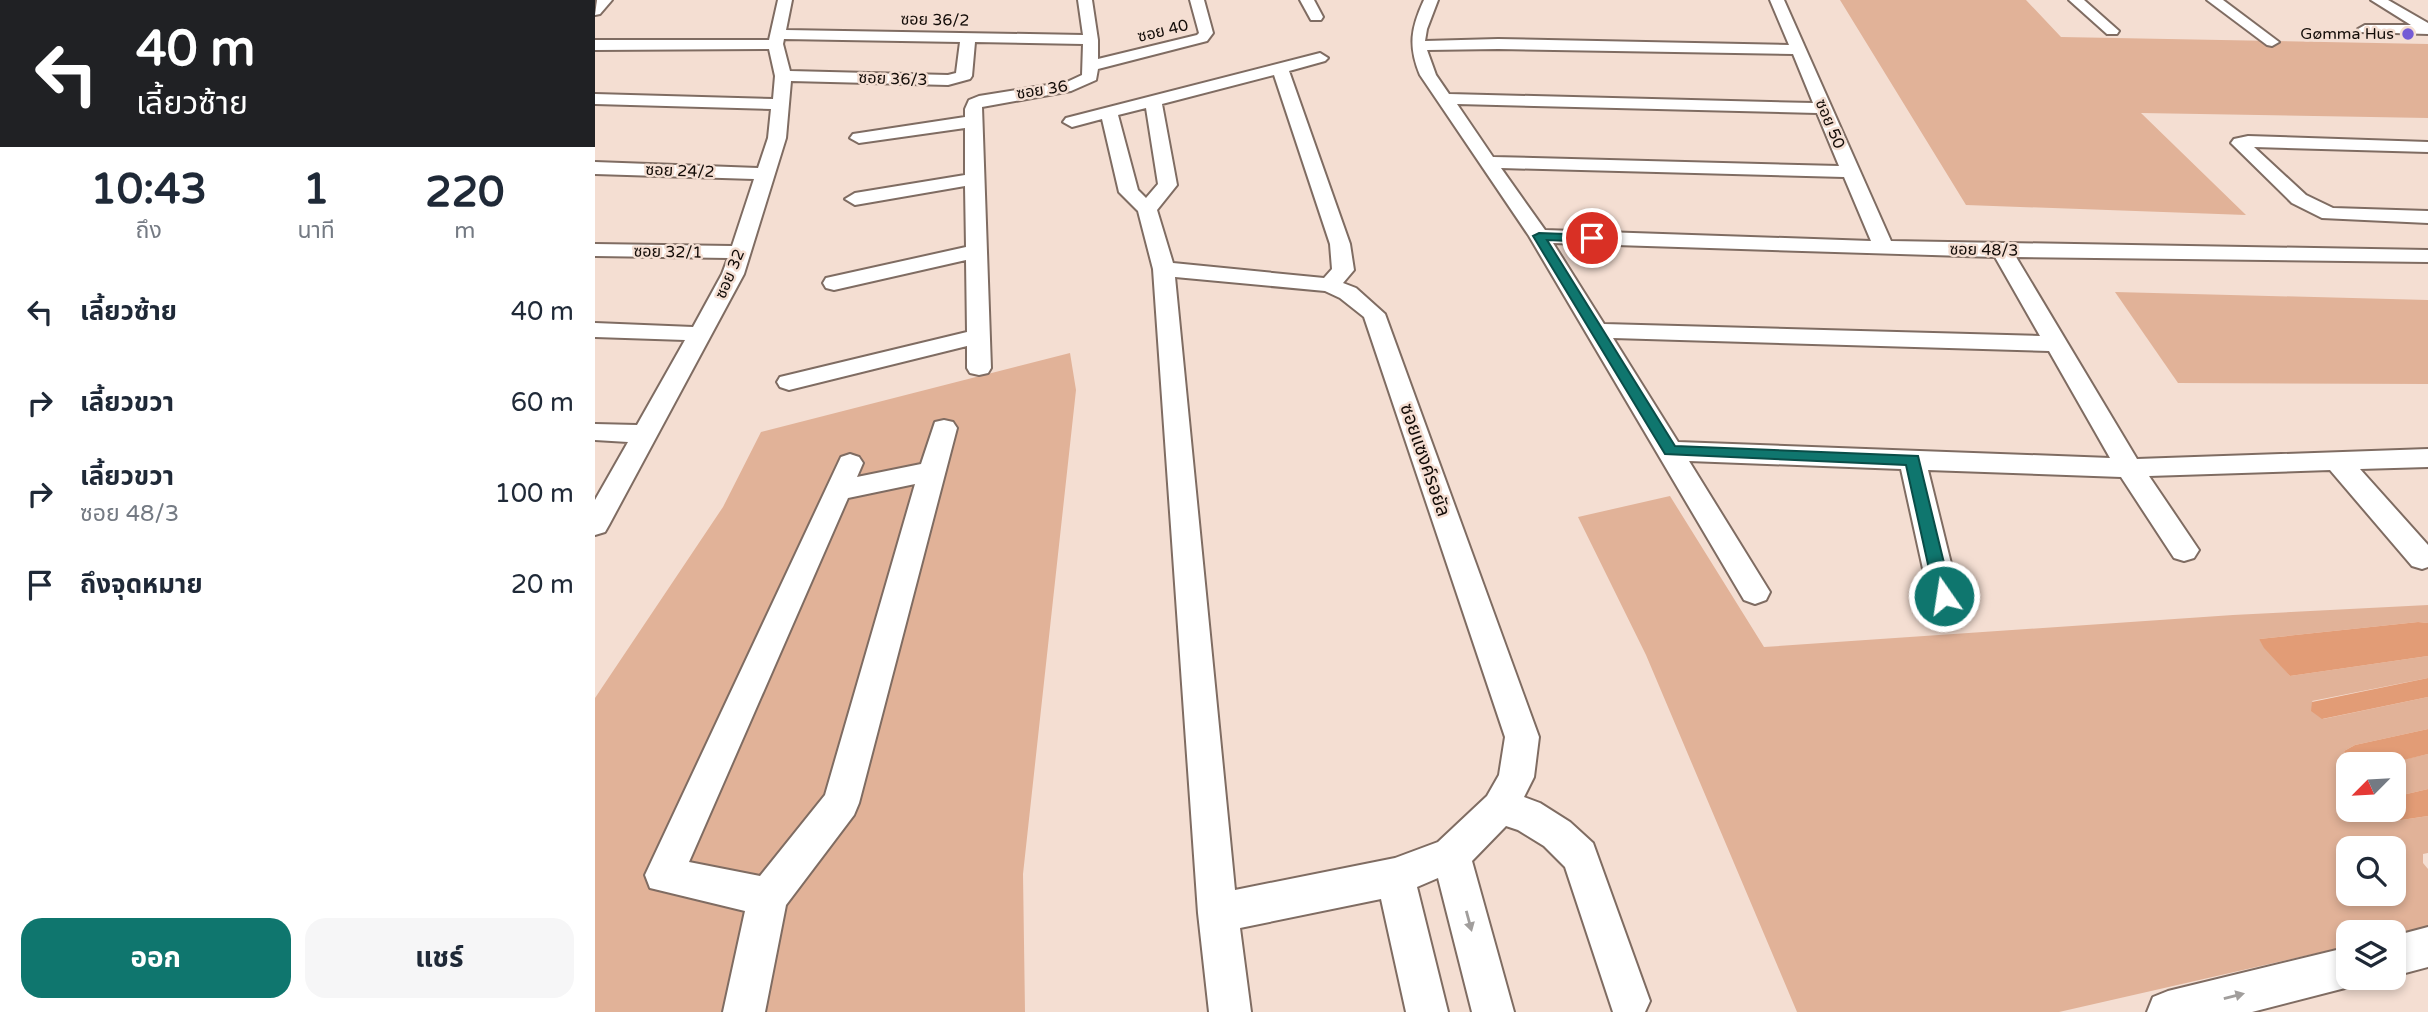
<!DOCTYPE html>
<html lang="th">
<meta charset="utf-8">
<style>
body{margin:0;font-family:"Varela Round","Noto Sans Thai",sans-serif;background:#f6f6f7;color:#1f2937;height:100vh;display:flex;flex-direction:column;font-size:26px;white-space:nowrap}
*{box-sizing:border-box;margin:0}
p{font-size:23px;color:#747a83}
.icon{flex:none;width:38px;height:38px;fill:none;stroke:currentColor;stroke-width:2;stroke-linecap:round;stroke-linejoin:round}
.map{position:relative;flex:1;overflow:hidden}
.details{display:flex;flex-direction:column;background:#fff;width:595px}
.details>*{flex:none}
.top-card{background:#202124;color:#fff;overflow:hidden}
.needle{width:46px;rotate:246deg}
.tools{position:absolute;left:1741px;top:752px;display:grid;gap:14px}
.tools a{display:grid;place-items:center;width:70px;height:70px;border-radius:14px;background:#fff;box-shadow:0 4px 10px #0003;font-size:35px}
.pin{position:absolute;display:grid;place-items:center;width:60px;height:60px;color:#fff;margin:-30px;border:4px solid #fff;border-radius:50%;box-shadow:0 2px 7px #0007}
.me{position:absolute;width:77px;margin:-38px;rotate:347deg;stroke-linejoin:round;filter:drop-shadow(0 0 5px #0008)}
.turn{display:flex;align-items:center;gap:24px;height:147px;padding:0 21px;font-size:32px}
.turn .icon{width:91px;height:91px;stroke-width:2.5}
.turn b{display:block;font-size:49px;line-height:60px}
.eta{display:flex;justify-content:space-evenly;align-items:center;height:119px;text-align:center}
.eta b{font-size:42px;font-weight:700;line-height:49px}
.cta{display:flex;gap:14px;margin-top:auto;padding:14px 21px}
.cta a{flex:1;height:80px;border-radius:21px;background:#0f766e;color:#fff;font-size:28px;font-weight:700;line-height:80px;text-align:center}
.cta a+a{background:#f6f6f7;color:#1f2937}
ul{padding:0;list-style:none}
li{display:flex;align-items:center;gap:21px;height:91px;padding:0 21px}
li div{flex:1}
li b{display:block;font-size:26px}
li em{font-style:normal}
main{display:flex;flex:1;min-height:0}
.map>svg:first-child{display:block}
</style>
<main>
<section class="details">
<div class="top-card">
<div class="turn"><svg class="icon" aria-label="left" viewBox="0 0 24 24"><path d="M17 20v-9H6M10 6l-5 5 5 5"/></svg><div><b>40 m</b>เลี้ยวซ้าย</div></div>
</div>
<div class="eta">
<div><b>10:43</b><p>ถึง</p></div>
<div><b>1</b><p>นาที</p></div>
<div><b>220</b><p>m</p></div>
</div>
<ul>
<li><svg class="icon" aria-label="left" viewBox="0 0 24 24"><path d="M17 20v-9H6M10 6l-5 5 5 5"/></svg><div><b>เลี้ยวซ้าย</b></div><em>40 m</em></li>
<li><svg class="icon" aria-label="right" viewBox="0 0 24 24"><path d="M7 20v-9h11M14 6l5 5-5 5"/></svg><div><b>เลี้ยวขวา</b></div><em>60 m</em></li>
<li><svg class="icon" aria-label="right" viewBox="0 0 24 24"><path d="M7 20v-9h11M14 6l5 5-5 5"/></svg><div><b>เลี้ยวขวา</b><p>ซอย 48/3</p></div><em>100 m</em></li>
<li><svg class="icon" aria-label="arrive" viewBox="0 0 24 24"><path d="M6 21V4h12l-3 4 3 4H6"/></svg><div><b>ถึงจุดหมาย</b></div><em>20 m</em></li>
</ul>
<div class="cta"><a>ออก</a><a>แชร์</a></div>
</section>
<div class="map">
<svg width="1833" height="1012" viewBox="0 0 1833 1012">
<rect width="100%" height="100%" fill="#f4ded2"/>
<!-- green -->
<g fill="#e1b298" fill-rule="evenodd">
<path d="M1245,0H1431L1466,37L1833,44V118L1546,113L1651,215L1371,205Z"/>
<path d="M1520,292L1833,300V384L1583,383Z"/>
<path d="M475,353L481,390L428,874L430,1012H0V698L128,507L166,432Z"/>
<path d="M1075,496L1169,647L1638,615L1833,605V623L1823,622L1664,639L1695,676L1833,656V678L1717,701L1728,719L1833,697V729L1760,745L1749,751L1755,763L1759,765H1754V810H1786L1793,822L1833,816V853L1828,854V863L1833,869V928L1799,936V933H1754L1753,946L1464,1012H1202L1051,655L983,517ZM1754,849H1799V894H1754Z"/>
<path d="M1833,754V789L1799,797V765H1784Z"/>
</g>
<!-- water -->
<g fill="#e29c76">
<path d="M1823,622L1833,623V656L1695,676L1669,648L1664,639Z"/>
<path d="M1833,678V697L1727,719L1716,711L1717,702Z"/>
<path d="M1833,729V754C1808,760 1780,769 1755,763L1749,751L1760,745Z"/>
<path d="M1833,789V816L1793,822L1786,810H1799V797Z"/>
</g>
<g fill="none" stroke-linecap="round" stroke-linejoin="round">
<!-- minor casing -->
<g stroke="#7f6c62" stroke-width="4">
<g id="minor">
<path d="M2,0H17L5,14L0,15Z"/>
<path d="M183,0H197L191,30L488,35L483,0H497L503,40V59L602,35L604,33L595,0H609L618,33L612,41L503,69L501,80L476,91L387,107L396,368L393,373L384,375L375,373L372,368V346L194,390L185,387L182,382L185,377L372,332L371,260L239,290L231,288L228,283L231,278L371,247L370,186L260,205L250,199L260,193L370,175V128L264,143L255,138L258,134L370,117V109L374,100L384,96L472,82L487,75L488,44L380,42L377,76L375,79L353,85L196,81L191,138L149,274L14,525L10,532L0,535V500L33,442L0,440V424L42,425L90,340L0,337V323L98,327L127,274L133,258L0,256V244L137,246L159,179L0,174V162L163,168L173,138L176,109L0,104V94L178,99L180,76L174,49L0,50V40H174ZM189,39L365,42L361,73L353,75L195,71L188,44Z"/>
<path d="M705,0H719L728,17L726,20H716Z"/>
<path d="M829,0H843L832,29L830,41L903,39L1194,45L1175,0H1189L1296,241L1833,250V262L1421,257L1542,459L1833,449V467L1765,469L1833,545V567L1827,569L1817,566L1735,470L1554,476L1604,550L1599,558L1589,561L1579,558L1526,477L1333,470L1364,596L1360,604L1349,608L1338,604L1334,596L1306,469L1094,461L1175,592L1171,600L1160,604L1149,600L934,236L825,75C813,46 816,28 829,0ZM903,49L1198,54L1218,103L854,94L841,75L832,50ZM862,104L1222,113L1244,166L898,157ZM906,168L1249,177L1276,241L950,230ZM958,243L1400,257L1445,336L1009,324ZM1018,338L1454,351L1515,458L1083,442Z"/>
<path d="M1474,0H1489L1524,31L1522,34H1512Z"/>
<path d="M1612,0H1628L1684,42L1677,46L1672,45Z"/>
<path d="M1776,0H1793L1833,23V34L1765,32L1763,29L1770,25H1816Z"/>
<path d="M725,53L733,58L730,61L694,71L755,244L759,270L748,283L761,288L790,314L944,737L939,777L929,797L945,803L975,822L998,843L1055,1001L1050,1012H1018L970,867L949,846L923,830L911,826L877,861L919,1012H877L843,878L822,887L853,1012H811L786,899L645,928L656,1012H614L603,913L558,269L543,211L524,192L507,119L477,127L468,122L471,118ZM679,75L735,244L737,269L729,278L578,263L562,210L582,185L567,104ZM551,108L563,184L551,198L543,190L523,115ZM580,277L730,291L745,298L769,317L910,737L904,775L892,796L843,842L800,858L640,890Z"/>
<path d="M1653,136L1833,142V152L1659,147L1711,195L1738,208L1833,211V223L1727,218L1697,203L1636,143L1639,139Z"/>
<path d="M349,420L358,422L362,428L264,803L259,815L191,905L170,1012H128L150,911L55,888L50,875L246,457L255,454L264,457L268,463L262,477L326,464L340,422ZM320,484L230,795L165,876L94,862L253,498Z"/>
<path d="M1833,927V967L1799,976V936Z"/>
<path d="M1754,947V978H1770L1768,981L1754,987L1657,1012H1552L1558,997L1573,991Z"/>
</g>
</g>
<!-- minor -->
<use href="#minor" fill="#fff" fill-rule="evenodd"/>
</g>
<!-- one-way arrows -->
<defs><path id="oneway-solid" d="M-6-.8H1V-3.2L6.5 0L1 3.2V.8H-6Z" transform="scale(1.75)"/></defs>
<g fill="#a19e9c">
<use href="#oneway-solid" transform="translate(874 921) rotate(75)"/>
<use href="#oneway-solid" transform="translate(1639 996) rotate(-14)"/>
</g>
<!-- route -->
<path fill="#0f766e" stroke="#0a4d48" stroke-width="2" d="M944,233L997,235L1003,238L997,242L952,240L1080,446L1323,456L1357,596L1355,601H1343L1340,596L1311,465L1070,454L938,236Z"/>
<!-- markers -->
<circle fill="#755bd5" stroke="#f4ded2" stroke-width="2.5" cx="1813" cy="34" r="7"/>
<g text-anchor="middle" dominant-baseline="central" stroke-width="5" stroke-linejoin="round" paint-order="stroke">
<!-- far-street labels -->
<g font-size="16" fill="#130c08" stroke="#f4ded2">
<text transform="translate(340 20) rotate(1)">ซอย 36/2</text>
<text transform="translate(568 31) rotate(-14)">ซอย 40</text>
<text transform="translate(298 79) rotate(2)">ซอย 36/3</text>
<text transform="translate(447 90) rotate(-9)">ซอย 36</text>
<text transform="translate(1235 124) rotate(67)">ซอย 50</text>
<text transform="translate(85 171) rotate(2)">ซอย 24/2</text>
<text transform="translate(1389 250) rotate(1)">ซอย 48/3</text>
<text transform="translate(73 252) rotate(1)">ซอย 32/1</text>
<text transform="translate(135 274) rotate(-67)">ซอย 32</text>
</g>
<!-- far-poi labels -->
<g font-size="16" fill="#130c08" stroke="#f4ded2" text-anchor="end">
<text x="1799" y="34">Gømma Hus</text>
</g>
<!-- street labels -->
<g font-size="19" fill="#130c08" stroke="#f4ded2">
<text transform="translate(830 460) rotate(71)">ซอยแซงค์รอยัล</text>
</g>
</g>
</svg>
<div class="tools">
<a><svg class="needle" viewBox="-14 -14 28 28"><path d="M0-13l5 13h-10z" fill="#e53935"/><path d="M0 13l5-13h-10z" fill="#747a83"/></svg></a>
<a><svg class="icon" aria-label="search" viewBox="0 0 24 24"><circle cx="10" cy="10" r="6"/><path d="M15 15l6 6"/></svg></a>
<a><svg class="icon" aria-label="layers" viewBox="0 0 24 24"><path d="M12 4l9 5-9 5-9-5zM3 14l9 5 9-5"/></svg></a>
</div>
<div class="pin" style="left:997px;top:238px;background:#d93025"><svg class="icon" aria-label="arrive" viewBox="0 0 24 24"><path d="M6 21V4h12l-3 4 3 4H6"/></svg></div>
<svg class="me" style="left:1349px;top:596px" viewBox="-20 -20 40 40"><circle r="17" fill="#0f766e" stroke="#fff" stroke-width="3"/><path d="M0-11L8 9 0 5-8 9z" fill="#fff"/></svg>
</div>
</main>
